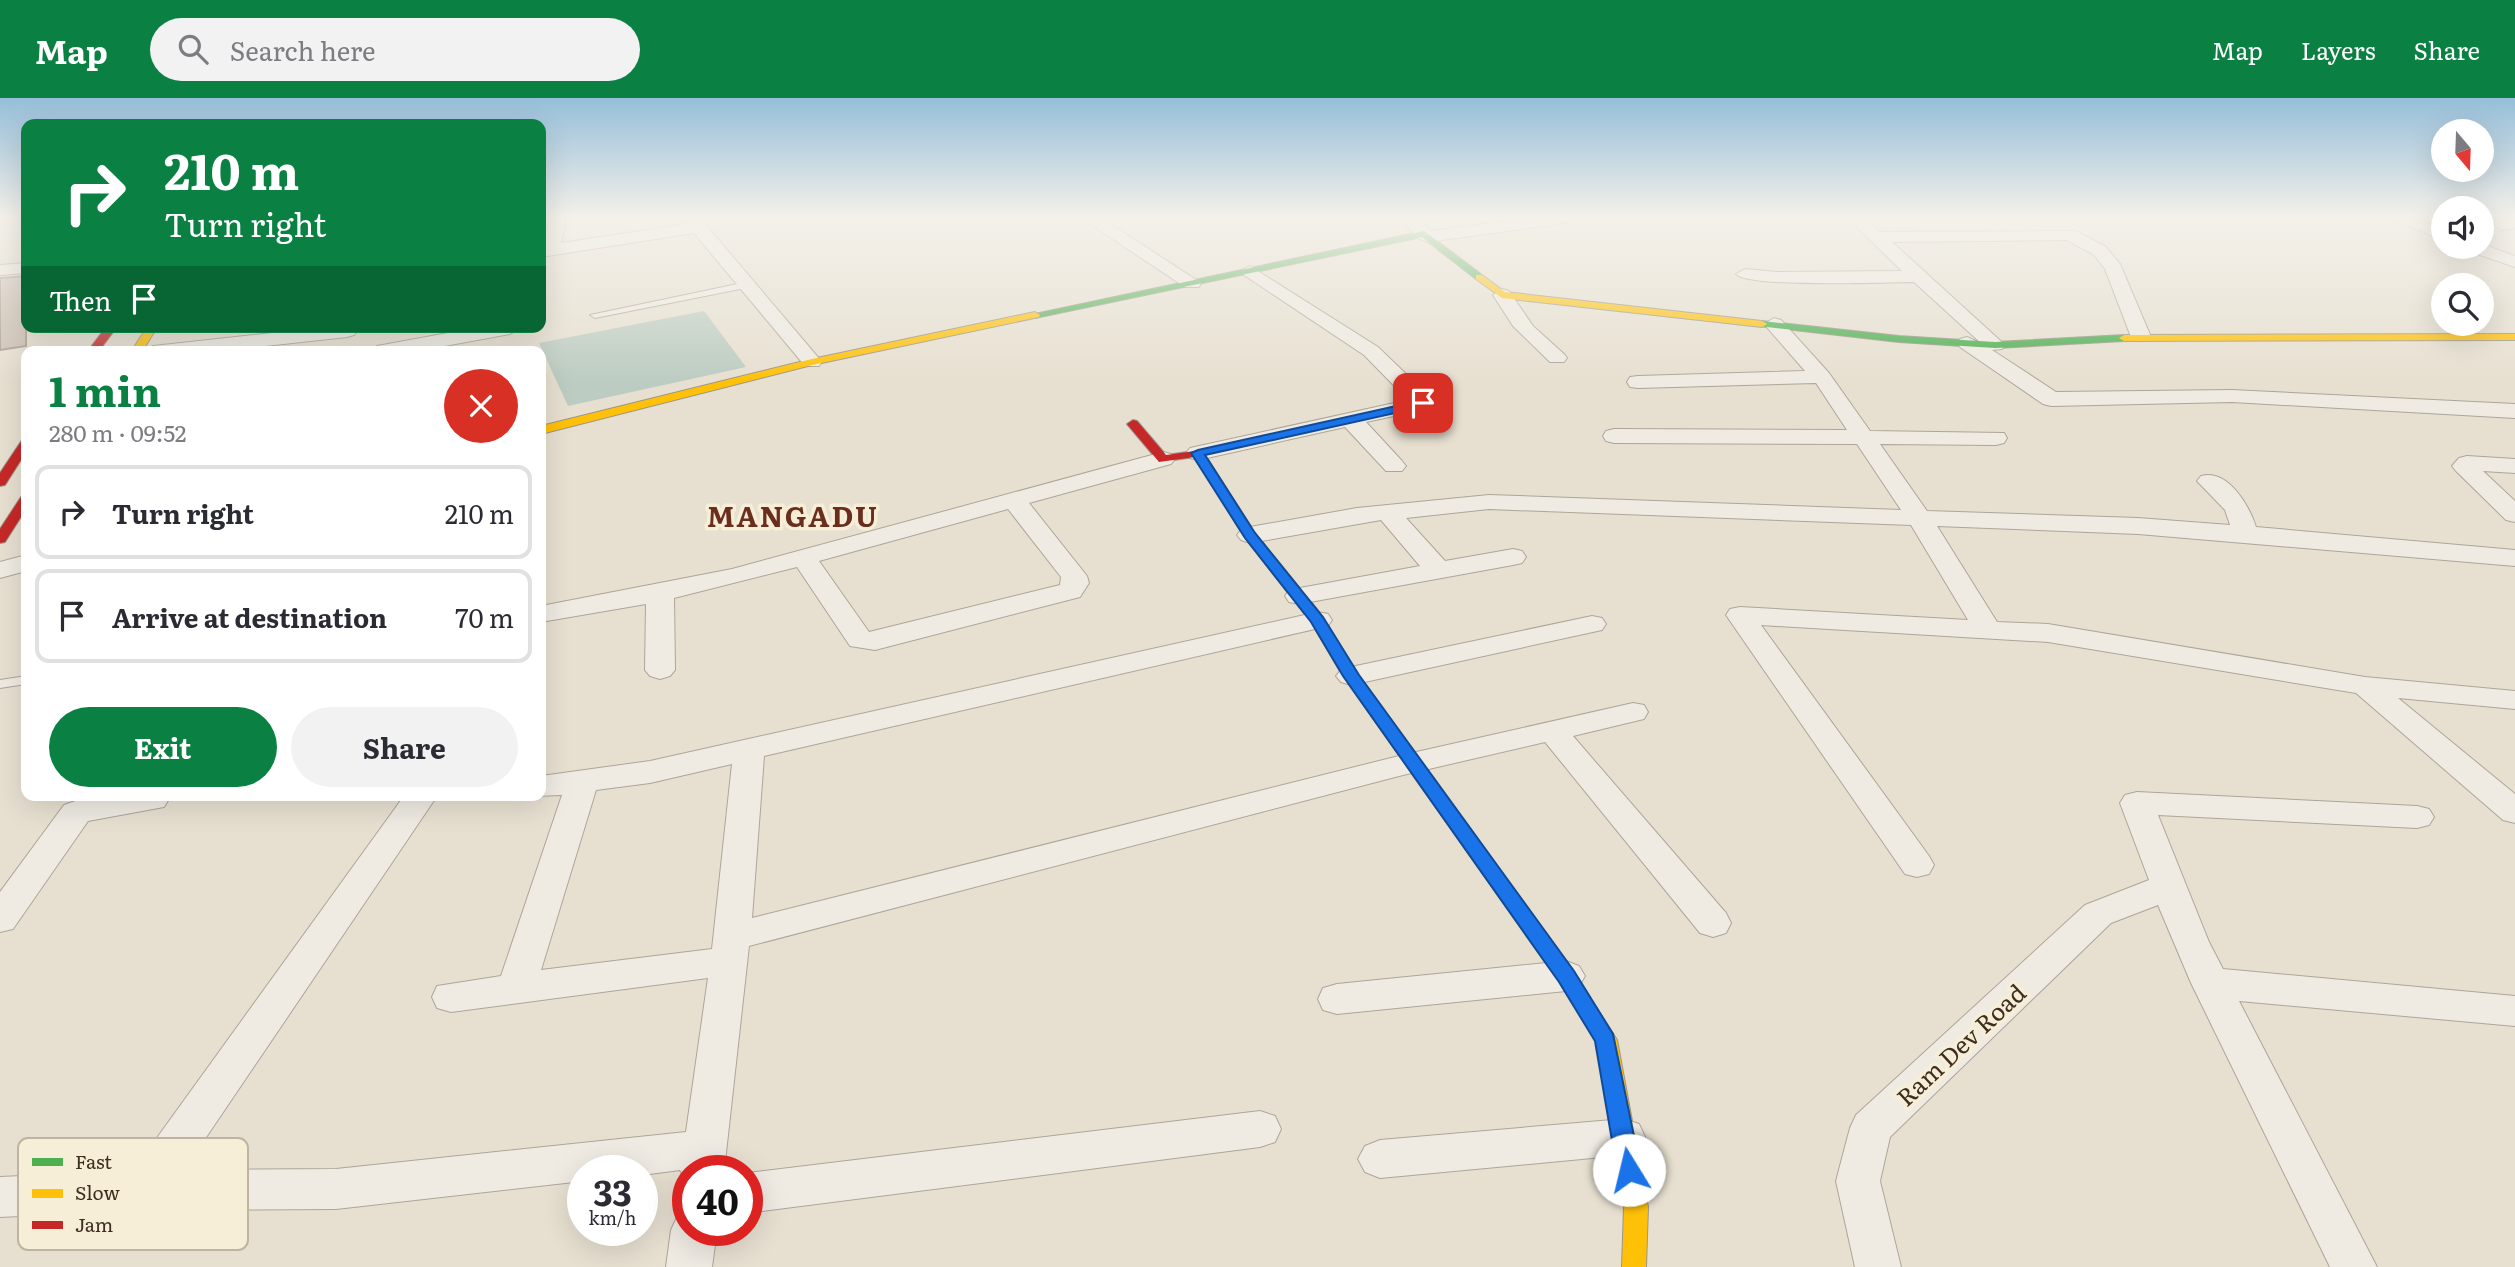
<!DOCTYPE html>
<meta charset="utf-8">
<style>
body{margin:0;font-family:Literata,serif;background:#f2f2f3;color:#2b2b33;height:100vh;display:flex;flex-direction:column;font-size:26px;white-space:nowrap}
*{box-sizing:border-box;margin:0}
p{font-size:23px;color:#7c7c81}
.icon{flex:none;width:38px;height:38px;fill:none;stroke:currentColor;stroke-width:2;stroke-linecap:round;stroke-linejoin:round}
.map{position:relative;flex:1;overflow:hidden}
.side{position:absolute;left:21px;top:248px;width:525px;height:455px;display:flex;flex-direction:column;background:#fff;border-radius:14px;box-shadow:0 7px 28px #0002}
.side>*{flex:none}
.guide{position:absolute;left:21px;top:21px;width:525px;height:214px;border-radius:14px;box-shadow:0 7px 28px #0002;background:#0b8043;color:#fff;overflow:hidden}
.needle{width:46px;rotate:161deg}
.tools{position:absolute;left:2431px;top:21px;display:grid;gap:14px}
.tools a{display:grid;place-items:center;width:63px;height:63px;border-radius:50%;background:#fff;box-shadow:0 7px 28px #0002;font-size:35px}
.speed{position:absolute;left:567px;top:1057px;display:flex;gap:14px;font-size:35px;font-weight:700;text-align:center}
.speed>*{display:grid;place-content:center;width:91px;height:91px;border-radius:50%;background:#fff;box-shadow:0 7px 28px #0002;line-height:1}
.speed small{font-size:18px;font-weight:400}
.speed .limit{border:10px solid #d22;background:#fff;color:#111}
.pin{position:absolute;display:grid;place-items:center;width:60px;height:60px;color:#fff;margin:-30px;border-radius:14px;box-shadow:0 4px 10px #0006}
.me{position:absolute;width:77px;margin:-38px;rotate:351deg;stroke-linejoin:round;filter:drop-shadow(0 0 5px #0008)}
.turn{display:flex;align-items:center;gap:24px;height:147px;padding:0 28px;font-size:32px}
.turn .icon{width:91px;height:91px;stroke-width:2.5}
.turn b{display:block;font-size:49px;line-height:60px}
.then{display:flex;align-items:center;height:66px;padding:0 28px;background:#0003;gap:14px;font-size:26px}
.round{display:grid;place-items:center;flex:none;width:74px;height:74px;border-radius:37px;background:#f2f2f3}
.head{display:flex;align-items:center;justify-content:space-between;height:119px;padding:0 28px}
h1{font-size:42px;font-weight:700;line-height:52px;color:#0b8043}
.button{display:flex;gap:14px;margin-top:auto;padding:14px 28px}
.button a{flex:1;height:80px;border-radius:42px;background:#0b8043;color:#fff;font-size:28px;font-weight:700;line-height:80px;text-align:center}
.button a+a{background:#f2f2f3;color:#2b2b33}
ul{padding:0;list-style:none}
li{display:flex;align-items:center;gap:21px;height:94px;margin:0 14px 10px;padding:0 14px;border:4px solid #e1e1e2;border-radius:14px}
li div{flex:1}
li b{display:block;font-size:26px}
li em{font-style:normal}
header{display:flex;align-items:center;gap:42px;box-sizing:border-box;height:98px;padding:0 35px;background:#0b8043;color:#fff}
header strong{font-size:33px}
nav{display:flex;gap:38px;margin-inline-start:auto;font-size:24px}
.search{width:490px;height:63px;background:#f2f2f3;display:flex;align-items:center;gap:18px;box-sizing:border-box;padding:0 24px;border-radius:38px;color:#7c7c81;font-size:26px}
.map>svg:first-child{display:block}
</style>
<header>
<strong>Map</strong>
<div class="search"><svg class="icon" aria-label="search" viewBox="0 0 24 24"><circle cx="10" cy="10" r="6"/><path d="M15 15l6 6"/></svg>Search here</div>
<nav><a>Map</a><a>Layers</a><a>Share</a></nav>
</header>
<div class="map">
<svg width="2515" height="1169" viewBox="0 0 2515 1169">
<rect width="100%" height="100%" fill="#e7e0d1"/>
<!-- water -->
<path fill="#bcccc2" d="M704,213L746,269L568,308L539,245Z"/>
<!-- building -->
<path fill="#cbbfb2" stroke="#a89c90" stroke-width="2" d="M26,178V248L0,252V180Z"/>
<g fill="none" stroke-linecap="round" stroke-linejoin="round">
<!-- lane casing -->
<g stroke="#ada599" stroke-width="2">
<g id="lane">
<path d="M747,184L751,187L750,189L595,220L590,217Z"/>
<path d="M26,578V586L0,590V582Z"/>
</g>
</g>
<!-- street casing -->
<g stroke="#ada599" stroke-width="2">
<g id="street">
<path d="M550,120H566L561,145L687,126L683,120H700L822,264L819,268H805L694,135L541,159V149L543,148Z"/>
<path d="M1081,120H1101L1201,185L1199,189H1185Z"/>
<path d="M1400,120H1418L1431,133L1526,120H1573L1565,125L1428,144L1418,140Z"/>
<path d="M1847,120H1865L1880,134L2076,133L2106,149L2120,166L2151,239L2148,243H2134L2131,239L2105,171L2094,157L2067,142L1892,144L2005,247L2002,251L1992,252L2056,294L2232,292L2515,306V320L2232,304L2051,308L2043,306L1960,249L1957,245L1960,241L1967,239L1982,246L1914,184C1888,184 1748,190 1736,176L1745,171L1777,174L1902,173Z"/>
<path d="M2389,120H2414L2443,131V142Z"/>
<path d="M2515,120V130L2502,132L2494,127L2496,123Z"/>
<path d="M2482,146L2515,158V169L2468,153L2465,149H2482Z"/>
<path d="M26,165V175L0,177V167Z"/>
<path d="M1250,168L1378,249L1431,300L1434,305L1431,310L1366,324L1402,363L1406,368L1402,373H1386L1345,329L1198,362L1190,360L1186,355L1190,350L1408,302L1364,257L1244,177L1241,173Z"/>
<path d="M1502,191L1509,193L1533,228L1564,256L1567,260L1564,264H1550L1513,228L1493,197Z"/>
<path d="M1774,220L1781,222L1829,275L1870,333L2004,335L2007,340L2004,345L1996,347L1880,346L1927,413L2138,420L2230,427L2225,412L2197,383L2201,378C2228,371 2249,407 2256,429L2515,452V468L2138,436L1937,428L1997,524L2048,526L2365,579L2515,593V611L2398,600L2515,696V725L2503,722L2356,595L2048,544L1761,527L1929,758L1934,767L1929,776L1917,779L1905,776L1726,517L1730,511L1740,509L1968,522L1911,427L1489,411L1406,420L1445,463L1513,451L1522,453L1526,459L1522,465L1513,467L1299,506L1289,504L1285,498L1289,492L1420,468L1381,422L1250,445L1241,442L1237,437L1241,432L1250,429L1357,410L1489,397L1901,412L1857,346L1614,345L1606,343L1603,338L1606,333L1614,331L1847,332L1816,285L1638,290L1630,289L1627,284L1630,279L1638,278L1805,273L1764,226Z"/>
<path d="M327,229H354L357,233L354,237L347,239L211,254H143L153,248Z"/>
<path d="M481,229L520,230L510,236L412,254H367L377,248Z"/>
<path d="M1163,354L1171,356L1175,361L1171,366L1029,405L1087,478L1089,485L1080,499L875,552L850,548L797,469L674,500L675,572L670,578L660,581L650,578L645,572L646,506L541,524V508L732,471ZM1008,411L1061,479L1060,487L869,534L819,463Z"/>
<path d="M2467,358L2515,361V375L2483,373L2515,403V424L2506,422L2456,373L2452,368L2459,360Z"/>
<path d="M26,457V473L0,480V464Z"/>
<path d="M1318,514L1328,516L1332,522L1328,528L764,658L752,820L1403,657L1633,605L1644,607L1648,614L1644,621L1573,638L1726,815L1731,825L1726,835L1713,839L1700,835L1545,644L1403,677L749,848L724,1073H688V1087L680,1072L642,1077V1073H583V1083L336,1111L145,1112L0,1119V1079L133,1073L404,698H437L184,1072L336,1071L686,1034L708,880L451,914L437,910L432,899L437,888L501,878L562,697L535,698H541V678L650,663ZM732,666L712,851L541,872L596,692L650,685Z"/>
<path d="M1592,518L1602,520L1606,526L1602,532L1351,587L1341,584L1336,578L1341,572L1351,569Z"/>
<path d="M2137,694L2417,708L2429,711L2434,719L2429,727L2417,730L2158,717L2209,844L2223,871L2515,898V928L2239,903L2377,1169H2330L2191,885L2158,807L2111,825L1890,1039L1880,1083L1901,1169H1855L1836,1083L1850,1030L1856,1017L2085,807L2149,782L2120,705L2125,697Z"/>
<path d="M90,698H167L169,701L164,709L88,723L13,831L0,834V794L64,707Z"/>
<path d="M1566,863L1579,868L1585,878L1579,888L1566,893L1337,916L1323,912L1318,901L1323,890L1337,886Z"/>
<path d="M1260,1013L1275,1018L1281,1031L1275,1044L1260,1049L747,1115V1075Z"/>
<path d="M1624,1021L1639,1026L1645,1039L1639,1052L1624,1057L1380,1080L1365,1074L1358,1061L1365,1048L1380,1042Z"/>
<path d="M688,1114V1132H717L712,1169H666L671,1132L678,1117Z"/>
</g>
</g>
<!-- fast casing -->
<g stroke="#9c958a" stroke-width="2">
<g id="fast">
<path d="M1424,133L1482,177V181H1476L1422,139L1035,220L1030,217Z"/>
<path d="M1762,223L1899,238L1995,244L2124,237L2129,240L2124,243L1995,250L1899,244L1758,228V224Z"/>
</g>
</g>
<!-- slow casing -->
<g stroke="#9c958a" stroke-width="2">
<g id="slow">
<path d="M1476,177H1482L1505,194L1762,223L1767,226L1762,229L1502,200L1476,181Z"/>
<path d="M1035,214L1040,217L1039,219L812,267L541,336V328L812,261Z"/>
<path d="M147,229H157L142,254H131Z"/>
<path d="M2515,236V242L2124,243L2119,240L2124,237Z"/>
<path d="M1477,748L1483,749L1573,873L1617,942L1648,1109L1646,1169H1622L1624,1109L1596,943L1559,883L1471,759L1468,754L1471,749Z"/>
</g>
</g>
<!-- jam casing -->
<g stroke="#9c958a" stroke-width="2">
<g id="jam">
<path d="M106,229H117L98,254H87Z"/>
<path d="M1133,322L1137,323L1166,357L1202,352L1255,435L1323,519L1358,577L1483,749L1486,754L1483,759H1471L1343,578L1311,524L1245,440L1195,359L1159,364L1127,326Z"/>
<path d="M26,341V354L5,387L0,388V375L22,342Z"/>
<path d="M26,398V411L5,444L0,445V431L21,399Z"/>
</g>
</g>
<!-- lane -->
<use href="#lane" fill="#efebe3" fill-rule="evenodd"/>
<!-- street -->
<use href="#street" fill="#efebe3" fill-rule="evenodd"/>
<!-- fast -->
<use href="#fast" fill="#4caf50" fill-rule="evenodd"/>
<!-- slow -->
<use href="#slow" fill="#ffc107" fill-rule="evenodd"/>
<!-- jam -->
<use href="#jam" fill="#c62828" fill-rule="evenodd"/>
</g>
<!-- sky -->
<linearGradient id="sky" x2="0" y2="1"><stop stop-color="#96bed9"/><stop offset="0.42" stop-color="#f4f1ea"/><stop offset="1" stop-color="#f4f1ea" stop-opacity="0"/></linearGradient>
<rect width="2515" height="284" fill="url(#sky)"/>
<!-- route -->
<path fill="#1a73e8" stroke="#114b97" stroke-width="2" d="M1423,302L1428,305L1427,308L1205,357L1255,435L1323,519L1359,577L1574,873L1613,936L1641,1072L1637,1079L1629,1082L1621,1079L1617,1072L1595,943L1559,884L1343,578L1311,524L1245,440L1191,355L1198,352Z"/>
<g text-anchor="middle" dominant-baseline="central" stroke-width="7" stroke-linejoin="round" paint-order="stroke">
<!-- near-street labels -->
<g font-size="24" fill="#3d2e20" stroke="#f7eed8">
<text transform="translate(1960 946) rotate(-43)">Ram Dev Road</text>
</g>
<!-- district labels -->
<g font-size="28" font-weight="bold" letter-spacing="2" fill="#6b2e1e" stroke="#f7eed8">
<text x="793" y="417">MANGADU</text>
</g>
</g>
<!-- legend -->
<rect x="18" y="1040" width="230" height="112" rx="10" fill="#f7eed8" stroke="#bfb4a1" stroke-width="2"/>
<rect x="32" y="1060" width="31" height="8" fill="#4caf50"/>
<rect x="32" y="1091" width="31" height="9" fill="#ffc107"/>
<rect x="32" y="1123" width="31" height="8" fill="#c62828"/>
<g font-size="19" fill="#3d2e20">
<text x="75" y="1071">Fast</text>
<text x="75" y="1102">Slow</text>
<text x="75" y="1134">Jam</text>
</g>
</svg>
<div class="tools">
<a><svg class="needle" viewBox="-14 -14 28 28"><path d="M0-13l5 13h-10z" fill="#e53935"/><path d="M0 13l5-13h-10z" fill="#7c7c81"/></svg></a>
<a><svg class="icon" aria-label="sound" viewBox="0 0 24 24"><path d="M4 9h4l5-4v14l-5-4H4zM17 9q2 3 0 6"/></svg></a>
<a><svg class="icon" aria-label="search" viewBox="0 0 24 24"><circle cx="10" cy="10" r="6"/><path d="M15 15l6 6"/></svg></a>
</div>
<div class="speed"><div>33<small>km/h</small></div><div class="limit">40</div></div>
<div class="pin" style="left:1423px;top:305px;background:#d93025"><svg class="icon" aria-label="arrive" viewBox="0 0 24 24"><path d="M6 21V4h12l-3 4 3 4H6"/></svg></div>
<svg class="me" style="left:1629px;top:1072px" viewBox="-20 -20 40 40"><circle r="19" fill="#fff"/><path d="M0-13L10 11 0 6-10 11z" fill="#1a73e8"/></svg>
<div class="guide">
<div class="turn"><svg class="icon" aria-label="right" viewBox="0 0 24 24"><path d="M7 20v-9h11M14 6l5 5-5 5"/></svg><div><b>210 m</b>Turn right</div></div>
<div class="then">Then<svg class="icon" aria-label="arrive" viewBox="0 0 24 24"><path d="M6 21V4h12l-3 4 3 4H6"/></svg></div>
</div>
<section class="side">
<div class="head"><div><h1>1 min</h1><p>280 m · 09:52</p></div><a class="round" style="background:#d93025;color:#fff"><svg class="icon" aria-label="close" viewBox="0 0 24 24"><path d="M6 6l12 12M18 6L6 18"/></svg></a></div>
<ul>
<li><svg class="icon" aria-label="right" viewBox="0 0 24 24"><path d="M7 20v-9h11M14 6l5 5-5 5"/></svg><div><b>Turn right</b></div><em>210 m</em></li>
<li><svg class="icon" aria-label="arrive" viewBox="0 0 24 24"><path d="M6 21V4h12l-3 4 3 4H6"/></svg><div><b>Arrive at destination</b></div><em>70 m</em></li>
</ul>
<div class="button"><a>Exit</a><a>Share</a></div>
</section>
</div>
